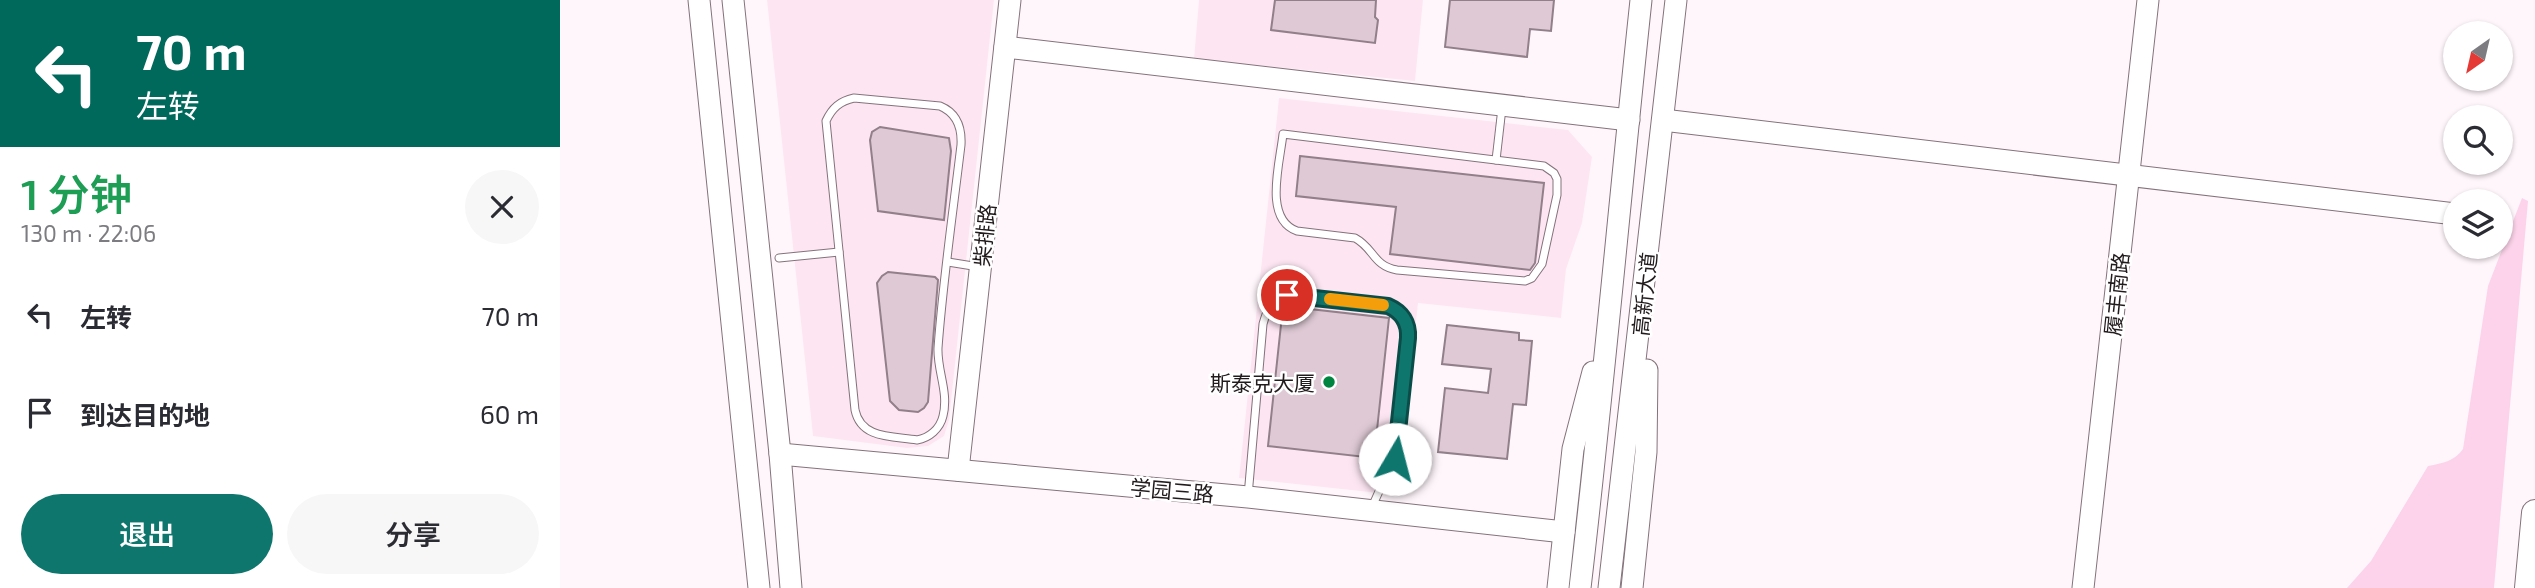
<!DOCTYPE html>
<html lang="zh">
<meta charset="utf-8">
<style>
body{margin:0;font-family:"Exo 2","Noto Sans SC",sans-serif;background:#f7f7f7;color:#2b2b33;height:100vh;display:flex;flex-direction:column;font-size:26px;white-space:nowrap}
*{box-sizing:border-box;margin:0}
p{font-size:23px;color:#7c7c81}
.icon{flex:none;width:38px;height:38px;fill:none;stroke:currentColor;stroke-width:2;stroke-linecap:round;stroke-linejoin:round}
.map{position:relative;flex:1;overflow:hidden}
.details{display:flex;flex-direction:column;background:#fff;width:560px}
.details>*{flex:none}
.guide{background:#00695c;color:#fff;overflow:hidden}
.needle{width:46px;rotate:214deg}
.tools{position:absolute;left:1883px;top:21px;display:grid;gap:14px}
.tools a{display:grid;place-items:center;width:70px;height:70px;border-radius:50%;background:#fff;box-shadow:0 2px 5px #0004;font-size:35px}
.pin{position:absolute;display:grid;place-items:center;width:60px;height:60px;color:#fff;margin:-30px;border:4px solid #fff;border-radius:50%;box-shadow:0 2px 7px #0007}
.me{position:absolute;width:77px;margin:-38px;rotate:8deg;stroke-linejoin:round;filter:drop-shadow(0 0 5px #0008)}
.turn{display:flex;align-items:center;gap:24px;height:147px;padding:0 21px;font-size:32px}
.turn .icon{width:91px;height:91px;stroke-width:2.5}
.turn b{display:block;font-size:49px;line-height:60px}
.round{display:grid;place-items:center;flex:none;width:74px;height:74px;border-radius:37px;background:#f7f7f7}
.headline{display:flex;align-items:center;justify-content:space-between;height:119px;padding:0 21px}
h1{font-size:42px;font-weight:600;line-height:52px;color:#1e9e55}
.button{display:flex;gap:14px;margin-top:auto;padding:14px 21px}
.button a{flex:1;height:80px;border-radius:42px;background:#0f766e;color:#fff;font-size:28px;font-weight:600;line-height:80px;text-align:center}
.button a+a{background:#f7f7f7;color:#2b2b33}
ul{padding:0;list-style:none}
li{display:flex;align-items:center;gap:21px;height:98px;padding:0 21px}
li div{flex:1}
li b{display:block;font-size:26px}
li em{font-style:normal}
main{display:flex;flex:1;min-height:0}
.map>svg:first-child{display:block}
</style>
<main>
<section class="details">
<div class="guide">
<div class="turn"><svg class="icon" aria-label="left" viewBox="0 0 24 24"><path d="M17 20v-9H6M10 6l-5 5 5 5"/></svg><div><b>70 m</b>左转</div></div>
</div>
<div class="headline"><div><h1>1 分钟</h1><p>130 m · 22:06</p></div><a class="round"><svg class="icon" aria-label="close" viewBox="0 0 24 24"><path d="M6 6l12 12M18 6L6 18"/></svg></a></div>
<ul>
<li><svg class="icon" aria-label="left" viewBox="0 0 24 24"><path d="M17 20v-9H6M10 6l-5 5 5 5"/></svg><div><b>左转</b></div><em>70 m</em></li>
<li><svg class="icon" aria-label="arrive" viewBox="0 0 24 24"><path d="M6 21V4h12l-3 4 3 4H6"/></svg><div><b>到达目的地</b></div><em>60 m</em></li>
</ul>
<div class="button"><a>退出</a><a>分享</a></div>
</section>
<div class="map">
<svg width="1975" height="588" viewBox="0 0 1975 588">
<rect width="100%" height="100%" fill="#fff6fb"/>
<!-- built -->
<g fill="#fde6f2">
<path d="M207,0H434L389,420L384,436L368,446L347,448L253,436Z"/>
<path d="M639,0H863L855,81L634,59Z"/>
<path d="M719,98L1008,130L1032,157L1022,223L1006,269L1001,318L858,303L837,495L679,478Z"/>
</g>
<!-- green -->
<path fill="#fcd3ea" d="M1962,198L1968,201L1934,588H1787L1811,561L1868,466C1883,463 1895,461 1903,449L1928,286Z"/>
<!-- building -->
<g fill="#dec9d4" stroke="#917f89" stroke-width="2">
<path d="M715,0H816L815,17L818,20L815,43L711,30Z"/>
<path d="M890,0H994L991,31L970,29L967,57L885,47Z"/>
<path d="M320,127L389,138L391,151L384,220L318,211L310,140L312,132Z"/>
<path d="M740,156L984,183L975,263L970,270L830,254L836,207L736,196Z"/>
<path d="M328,272L375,277L378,280L368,402L364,408L358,412L339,410L330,401L317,283L322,276Z"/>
<path d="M723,306L829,318L814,458L708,446Z"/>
<path d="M887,325L959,333V340L972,341L966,405L953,404L947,459L878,452L885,388L928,393L931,369L882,364Z"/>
</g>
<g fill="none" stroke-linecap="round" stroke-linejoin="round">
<!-- lane casing -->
<g stroke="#84727b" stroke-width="9">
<g id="lane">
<path d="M294,98L380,106C397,113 402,127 401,145C393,212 383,280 378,348C377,371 389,392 383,416C380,429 369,438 357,440C332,436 301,439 295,410L266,121C272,108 280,101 294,98Z"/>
<path d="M723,134L984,166L994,173L997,179V195L982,264L972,278L965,281L837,270C813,266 814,248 795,238L737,231C703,219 720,163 723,134Z"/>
<path d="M936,160L942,108"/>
<path d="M219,258L279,252"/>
<path d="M388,262L419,267"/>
<path d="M688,496L703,324C706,313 710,302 721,297C734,291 810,303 828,306C842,312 849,323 848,338L837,451L812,507"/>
</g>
</g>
<!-- secondary casing -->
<g stroke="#84727b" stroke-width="23">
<g id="secondary">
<path d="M139,0L199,588"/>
<path d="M173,0L220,454L231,588"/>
<path d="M445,47L1069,120"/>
<path d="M1103,120L1895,214"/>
<path d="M220,454L688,497L1004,532"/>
<path d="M398,470L450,0"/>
<path d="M998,588L1013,449L1033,372"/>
<path d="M1020,588C1043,392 1060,196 1081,0"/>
<path d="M1049,588L1116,0"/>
<path d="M1072,588L1086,452L1087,370"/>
<path d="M1523,588L1588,0"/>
</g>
</g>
<!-- highway casing -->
<g stroke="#84727b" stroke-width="28">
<path id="highway" d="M1968,588L1975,513"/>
</g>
<!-- lane -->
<use href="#lane" stroke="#fff" stroke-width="7"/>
<!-- secondary -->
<use href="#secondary" stroke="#fff" stroke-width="21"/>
<!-- highway -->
<use href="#highway" stroke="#fff" stroke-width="26"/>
</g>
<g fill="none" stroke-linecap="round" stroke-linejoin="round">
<!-- route casing -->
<g stroke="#0a4d48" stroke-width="18">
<path id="route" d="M727,295L828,306C842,312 849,323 848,338L835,459"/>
</g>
<!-- route -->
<use href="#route" stroke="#0f766e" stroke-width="12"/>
<!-- slow -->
<path stroke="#f59e0b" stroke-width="12" d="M770,299L823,305"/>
</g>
<!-- markers -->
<circle fill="#008540" stroke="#fff" stroke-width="2.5" cx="769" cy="382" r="7"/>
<g text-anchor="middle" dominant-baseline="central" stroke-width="5" stroke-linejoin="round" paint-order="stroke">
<!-- street labels -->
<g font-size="21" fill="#221b1e" stroke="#fff">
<text transform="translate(424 235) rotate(-84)">柴排路</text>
<text transform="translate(1084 294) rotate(-84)">高新大道</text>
<text transform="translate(1556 294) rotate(-84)">履丰南路</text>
<text transform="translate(612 490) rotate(5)">学园三路</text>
</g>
<!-- poi labels -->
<g font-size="21" fill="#221b1e" stroke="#fff" text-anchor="end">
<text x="755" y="382">斯泰克大厦</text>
</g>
</g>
</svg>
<div class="tools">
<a><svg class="needle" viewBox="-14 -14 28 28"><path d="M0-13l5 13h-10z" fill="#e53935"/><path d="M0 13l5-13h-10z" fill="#7c7c81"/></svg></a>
<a><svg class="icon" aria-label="search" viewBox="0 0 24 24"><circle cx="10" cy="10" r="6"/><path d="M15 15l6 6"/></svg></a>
<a><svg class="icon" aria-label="layers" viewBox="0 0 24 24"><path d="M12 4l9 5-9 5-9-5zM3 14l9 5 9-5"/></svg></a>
</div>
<div class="pin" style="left:727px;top:295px;background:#d93025"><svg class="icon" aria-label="arrive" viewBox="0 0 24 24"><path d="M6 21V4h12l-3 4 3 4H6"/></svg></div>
<svg class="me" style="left:835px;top:459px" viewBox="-20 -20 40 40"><circle r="19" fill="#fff"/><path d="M0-13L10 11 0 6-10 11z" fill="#0f766e"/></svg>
</div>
</main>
